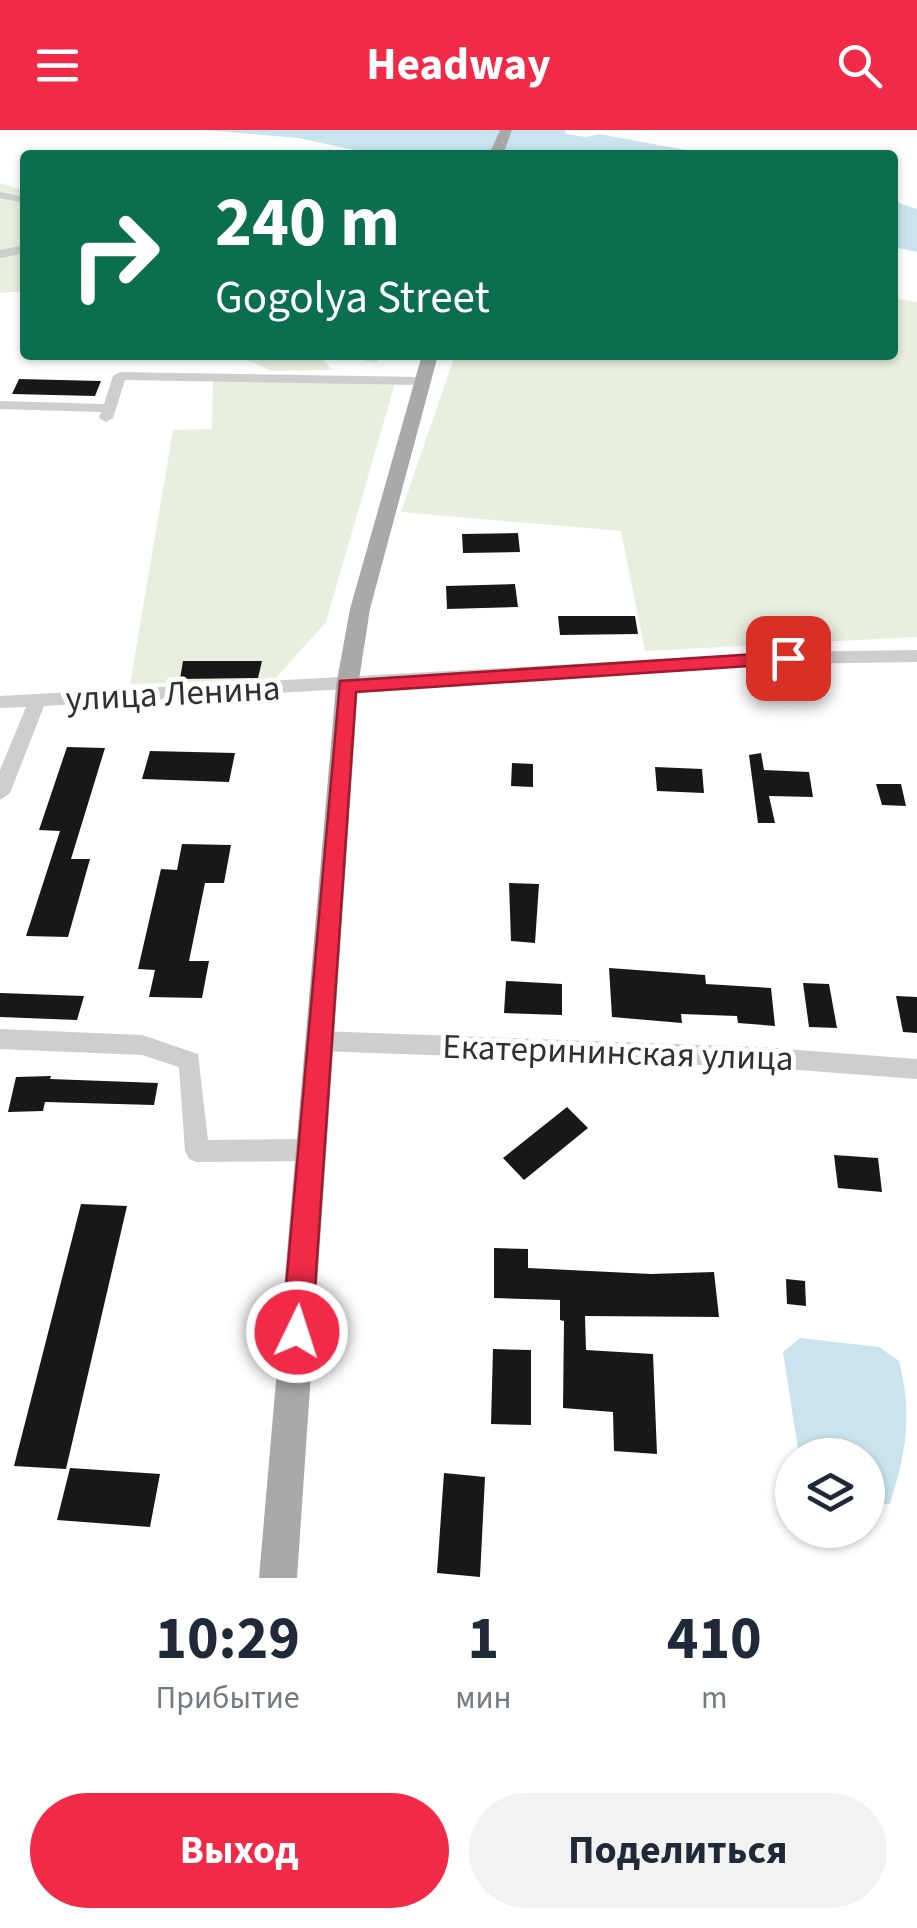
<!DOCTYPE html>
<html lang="ru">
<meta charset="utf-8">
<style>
body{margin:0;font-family:"Source Sans 3",sans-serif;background:#f2f2f3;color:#1f2937;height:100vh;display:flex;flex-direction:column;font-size:38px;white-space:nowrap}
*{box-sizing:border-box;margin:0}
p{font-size:32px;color:#747a83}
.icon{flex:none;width:55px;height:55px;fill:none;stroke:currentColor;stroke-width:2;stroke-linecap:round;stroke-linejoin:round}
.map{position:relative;height:1448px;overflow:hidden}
.drawer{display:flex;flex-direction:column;background:#fff;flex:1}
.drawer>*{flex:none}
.banner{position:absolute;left:20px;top:20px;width:878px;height:210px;border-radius:10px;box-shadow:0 2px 8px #0004;background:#0b6e4f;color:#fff;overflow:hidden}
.controls{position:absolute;left:775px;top:1308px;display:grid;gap:20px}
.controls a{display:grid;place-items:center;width:110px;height:110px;border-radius:50%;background:#fff;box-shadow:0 2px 8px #0004;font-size:50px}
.pin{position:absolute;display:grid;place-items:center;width:85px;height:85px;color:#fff;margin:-42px;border-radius:20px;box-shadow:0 5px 15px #0006}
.me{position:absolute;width:110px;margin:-55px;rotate:4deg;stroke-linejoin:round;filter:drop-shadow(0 0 8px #0008)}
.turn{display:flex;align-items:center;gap:35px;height:210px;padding:0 30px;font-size:45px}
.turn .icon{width:130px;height:130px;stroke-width:2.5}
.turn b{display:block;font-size:70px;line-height:85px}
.eta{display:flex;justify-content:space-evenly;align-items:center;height:170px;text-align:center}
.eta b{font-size:60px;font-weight:700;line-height:70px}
.button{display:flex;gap:20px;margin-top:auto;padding:20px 30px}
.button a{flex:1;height:115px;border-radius:60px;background:#f12a48;color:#fff;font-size:40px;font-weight:700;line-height:115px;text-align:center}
.button a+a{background:#f2f2f3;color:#1f2937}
header{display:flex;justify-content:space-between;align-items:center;height:130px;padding:0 30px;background:#f12a48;color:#fff;font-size:45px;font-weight:700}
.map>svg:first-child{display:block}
</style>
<header><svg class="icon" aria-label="menu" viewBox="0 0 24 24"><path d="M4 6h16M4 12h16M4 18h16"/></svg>Headway<svg class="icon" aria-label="search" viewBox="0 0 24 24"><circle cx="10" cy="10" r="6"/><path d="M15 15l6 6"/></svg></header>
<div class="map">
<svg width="917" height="1448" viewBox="0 0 917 1448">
<rect width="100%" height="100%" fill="#fff"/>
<!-- green -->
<g fill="#e8efdf">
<path d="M0,53L25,61V161L0,163Z"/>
<path d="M893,168L917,172V507L645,521L621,401L401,382L455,225H892Z"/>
<path d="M236,225H384L385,226L375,233L343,226L322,228L332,240L272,241Z"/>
<path d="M213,249L395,253L326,492L273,551L130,554L173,300L212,299Z"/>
</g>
<!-- water -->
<g fill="#cae4ef">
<path d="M204,0H565L566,4L586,7L599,4L713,25H378L298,8Z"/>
<path d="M893,71L917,79V122L893,117Z"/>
<path d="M800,1208L879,1217L899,1231C913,1286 906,1322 890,1374L868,1373V1325H799L783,1222Z"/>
</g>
<!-- building -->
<g fill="#181818">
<path d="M19,249L101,251L95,266L12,264Z"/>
<path d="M518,403L520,422L463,423L462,404Z"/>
<path d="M515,454L518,477L447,479L446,456Z"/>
<path d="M558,486H635L638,504L560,505Z"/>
<path d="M183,531H262L258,548L180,549Z"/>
<path d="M67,617L105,618L71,729H90L68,807L26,806L60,701L39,700Z"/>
<path d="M150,621L235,623L229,652L142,649Z"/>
<path d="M761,623L764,640L809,642L813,667L769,666L775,693H758L749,625Z"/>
<path d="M512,633L533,634V657L511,656Z"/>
<path d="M655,637L702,639L704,663L657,661Z"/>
<path d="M876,654H901L906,676L882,675Z"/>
<path d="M182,714L231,715L224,753H205L189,831H209L202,868L149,867L155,840L138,839L161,739L177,740Z"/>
<path d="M509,753L539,754L535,813L511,811Z"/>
<path d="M609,838L705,845L706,854L771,858L775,896L738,893L737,886L681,884L682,893L612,887Z"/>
<path d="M506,851L562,854V885L504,883Z"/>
<path d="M803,853L829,854L837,898L809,897Z"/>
<path d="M0,863L84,866L77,890L0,887Z"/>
<path d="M896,866L917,867V903L903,902Z"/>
<path d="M51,946L50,949L158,953L154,975L45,972L43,981L8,982L16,947Z"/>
<path d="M567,977L588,998L524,1050L503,1028Z"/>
<path d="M834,1025L878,1028L882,1062L838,1058Z"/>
<path d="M81,1074L127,1076L66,1339L14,1336Z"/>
<path d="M494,1118L528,1119V1138L651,1144L714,1142L719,1187L585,1186L586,1220L653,1224L657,1324L614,1321L613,1282L563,1278L564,1191L560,1190V1170L494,1168Z"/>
<path d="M786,1149L805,1151L806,1176L787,1174Z"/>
<path d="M493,1219L531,1220V1295L491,1294Z"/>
<path d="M70,1338L160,1344L150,1397L57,1390Z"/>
<path d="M444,1343L485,1347L480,1447L437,1443Z"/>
</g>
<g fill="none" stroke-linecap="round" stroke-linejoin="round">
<!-- minor -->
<g fill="#cecece" fill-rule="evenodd">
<path d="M0,62L25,67V73L0,68Z"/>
<path d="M25,115V123L0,128V120Z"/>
<path d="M120,242L422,247L429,251L422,255L125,250L113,288L106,292L99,288L101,282L0,279V271L104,274L113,246Z"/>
<path d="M917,520V532L788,534L44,576L10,663L0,670V640L26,577L0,578V566L788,522Z"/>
<path d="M0,899L142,905L198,924L208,1010L311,1009L319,1012L323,1020L319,1028L311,1031L197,1032L189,1029L185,1021L179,937L142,925L0,919Z"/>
<path d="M319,901L758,917L917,929V949L758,937L319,921L311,918L308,911L311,904Z"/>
</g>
<!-- major -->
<g fill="#a9a9a9" fill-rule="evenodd">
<path d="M500,0H512L503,25H489Z"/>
<path d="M422,225H438L370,479L358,556L297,1448H259L336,556L350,479Z"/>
</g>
</g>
<!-- route -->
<path fill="#f12a48" stroke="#9d1b2f" stroke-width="2.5" d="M788,522L798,528L795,533L356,562L312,1202L307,1213L297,1217L286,1213L282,1202L340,551Z"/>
<g text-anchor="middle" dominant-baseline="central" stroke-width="10" stroke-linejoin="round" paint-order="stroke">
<!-- street labels -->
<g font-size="35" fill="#313131" stroke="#fff">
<text transform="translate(173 564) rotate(-3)">улица Ленина</text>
<text transform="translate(618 923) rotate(2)">Екатерининская улица</text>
</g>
</g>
</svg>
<div class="controls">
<a><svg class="icon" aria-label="layers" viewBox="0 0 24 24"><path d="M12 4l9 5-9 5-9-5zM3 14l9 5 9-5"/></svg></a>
</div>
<div class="pin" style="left:788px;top:528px;background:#d93025"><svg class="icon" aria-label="arrive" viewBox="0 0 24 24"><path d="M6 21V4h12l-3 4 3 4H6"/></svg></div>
<svg class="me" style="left:297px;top:1202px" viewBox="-20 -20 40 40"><circle r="17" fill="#f12a48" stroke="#fff" stroke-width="3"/><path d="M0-11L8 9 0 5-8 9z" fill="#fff"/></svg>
<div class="banner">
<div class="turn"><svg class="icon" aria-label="right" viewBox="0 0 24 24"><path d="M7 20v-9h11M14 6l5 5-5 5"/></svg><div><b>240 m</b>Gogolya Street</div></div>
</div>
</div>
<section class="drawer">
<div class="eta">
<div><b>10:29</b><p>Прибытие</p></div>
<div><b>1</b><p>мин</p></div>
<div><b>410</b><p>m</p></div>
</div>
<div class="button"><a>Выход</a><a>Поделиться</a></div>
</section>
